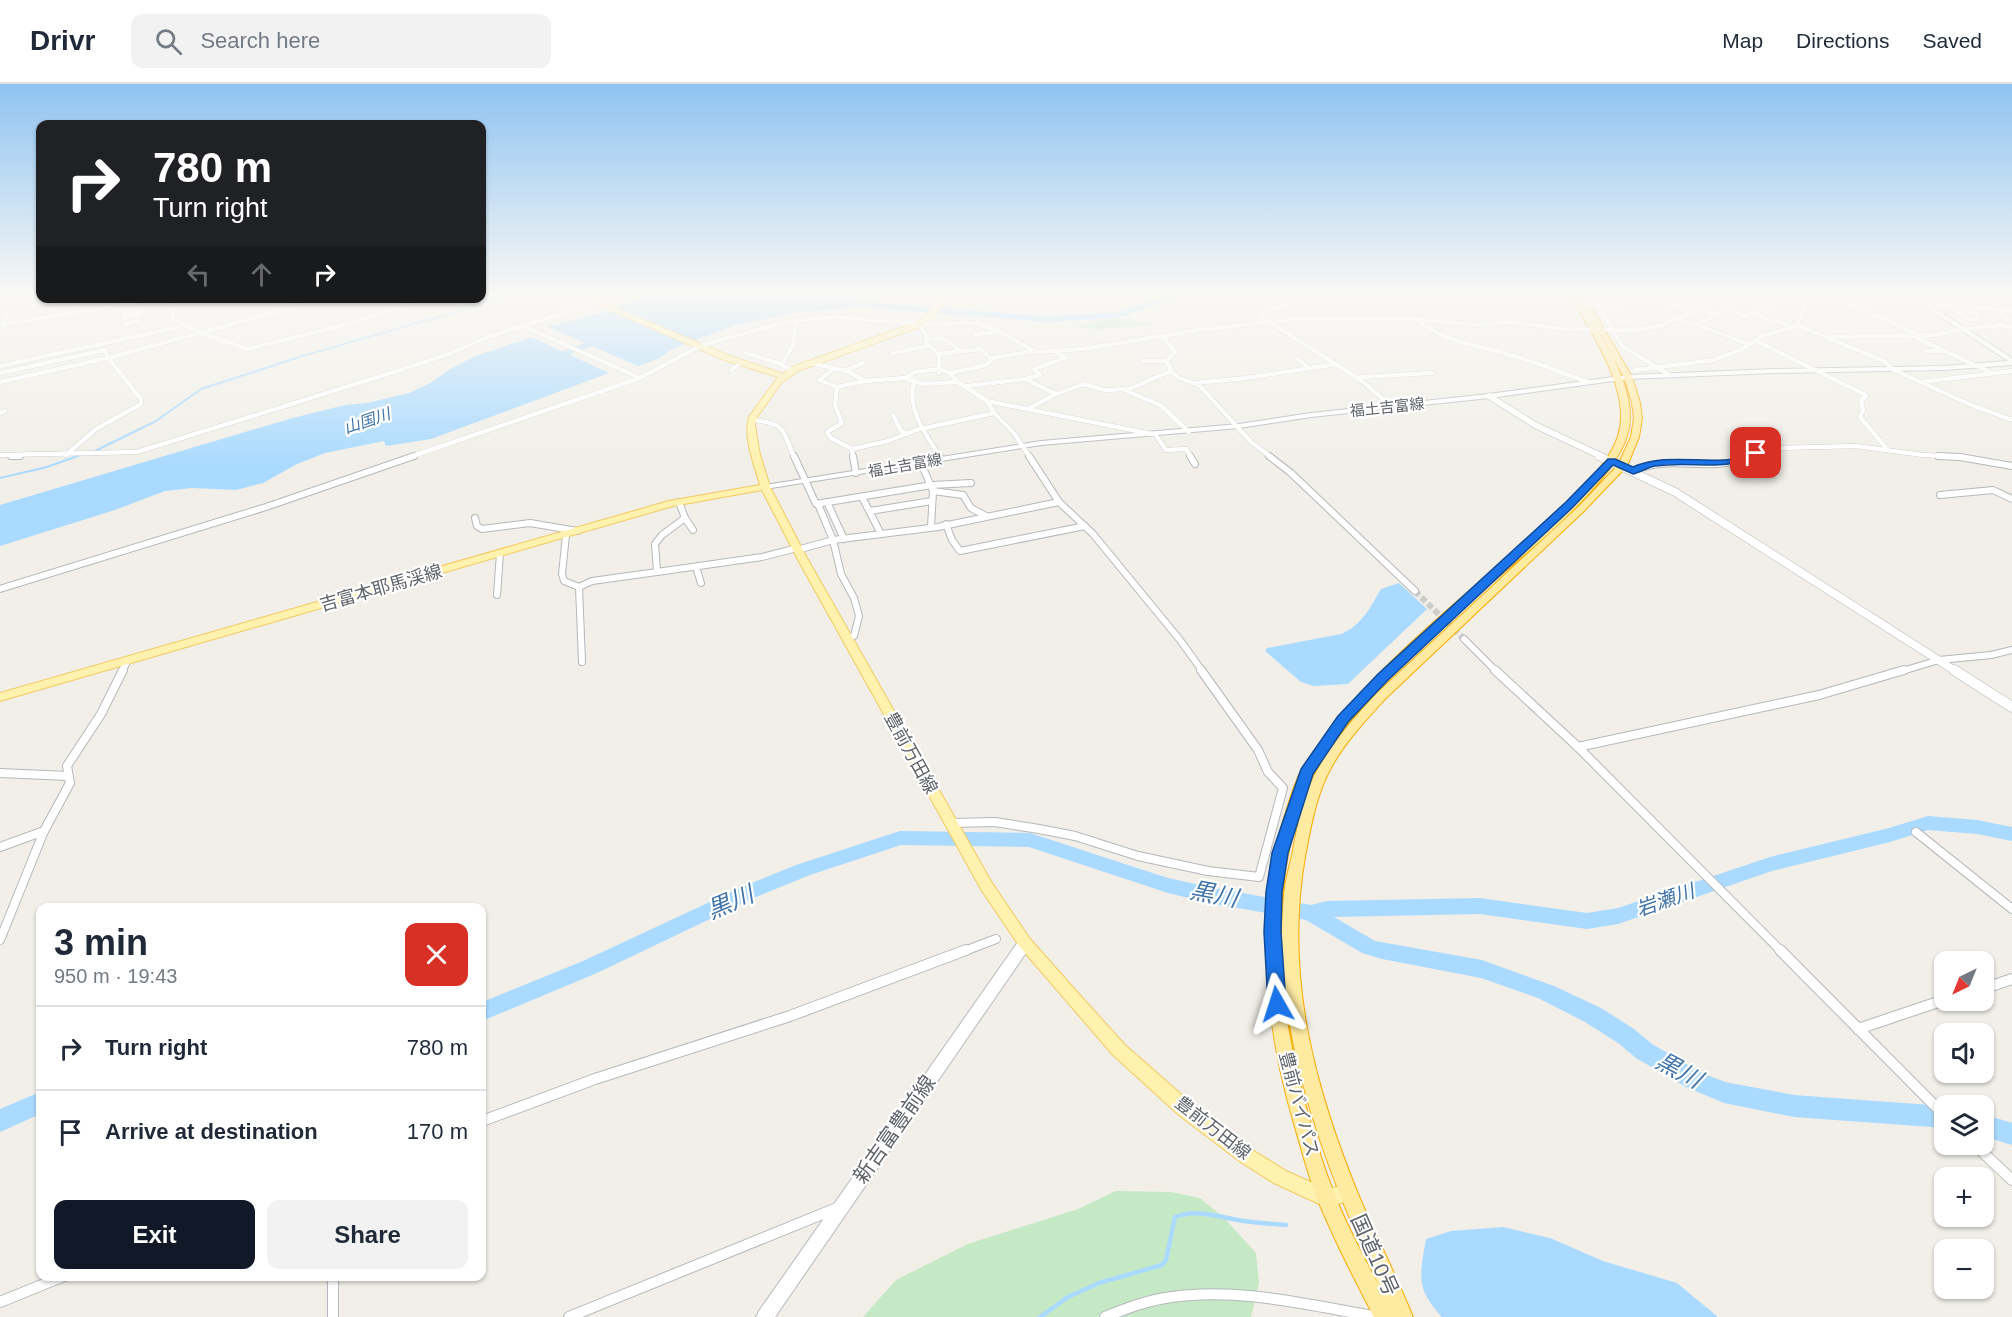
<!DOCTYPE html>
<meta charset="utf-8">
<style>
body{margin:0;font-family:Arial,"Noto Sans JP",sans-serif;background:#f2f2f3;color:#1f2937;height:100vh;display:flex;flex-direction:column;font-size:22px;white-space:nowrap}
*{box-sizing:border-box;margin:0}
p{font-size:20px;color:#747a83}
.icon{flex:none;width:33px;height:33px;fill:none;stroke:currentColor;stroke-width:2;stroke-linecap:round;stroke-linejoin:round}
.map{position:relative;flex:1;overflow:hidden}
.details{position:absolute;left:36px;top:819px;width:450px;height:378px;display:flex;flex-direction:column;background:#fff;border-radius:12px;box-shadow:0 2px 4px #0004}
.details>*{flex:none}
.banner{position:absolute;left:36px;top:36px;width:450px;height:183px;border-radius:12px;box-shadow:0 2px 4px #0004;background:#202124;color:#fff;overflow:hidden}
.needle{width:39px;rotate:223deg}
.controls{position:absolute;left:1934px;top:867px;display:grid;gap:12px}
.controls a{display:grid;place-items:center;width:60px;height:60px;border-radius:12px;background:#fff;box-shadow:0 2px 4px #0004;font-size:30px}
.pin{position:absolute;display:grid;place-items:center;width:51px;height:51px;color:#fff;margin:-26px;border-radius:12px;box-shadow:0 3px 9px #0006}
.me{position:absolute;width:66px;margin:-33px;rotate:354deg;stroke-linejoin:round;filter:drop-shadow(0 0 4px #0008)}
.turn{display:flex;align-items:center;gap:21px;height:126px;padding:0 18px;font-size:27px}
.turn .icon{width:78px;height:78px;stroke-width:2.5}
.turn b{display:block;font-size:42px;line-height:51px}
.lanes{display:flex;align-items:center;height:57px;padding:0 18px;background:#0003;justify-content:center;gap:30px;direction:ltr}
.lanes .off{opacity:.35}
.round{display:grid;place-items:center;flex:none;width:63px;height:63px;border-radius:12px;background:#f2f2f3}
.overview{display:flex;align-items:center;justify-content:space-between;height:102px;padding:0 18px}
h1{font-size:36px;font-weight:700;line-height:45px}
.button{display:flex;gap:12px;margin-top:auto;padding:12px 18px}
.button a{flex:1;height:69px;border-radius:12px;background:#111827;color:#fff;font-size:24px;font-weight:700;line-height:69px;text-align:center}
.button a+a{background:#f2f2f3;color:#1f2937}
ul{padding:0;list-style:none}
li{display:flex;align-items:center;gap:18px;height:84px;padding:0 18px;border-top:2px solid #e0e1e3}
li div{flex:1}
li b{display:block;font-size:22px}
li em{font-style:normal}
header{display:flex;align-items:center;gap:36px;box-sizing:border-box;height:84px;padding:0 30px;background:#fff;border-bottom:2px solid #e0e1e3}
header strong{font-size:28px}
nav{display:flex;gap:33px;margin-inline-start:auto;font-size:21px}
.search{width:420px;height:54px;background:#f2f2f3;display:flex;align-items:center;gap:15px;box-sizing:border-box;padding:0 21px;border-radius:12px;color:#747a83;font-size:22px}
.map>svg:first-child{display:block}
</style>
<header>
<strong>Drivr</strong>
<div class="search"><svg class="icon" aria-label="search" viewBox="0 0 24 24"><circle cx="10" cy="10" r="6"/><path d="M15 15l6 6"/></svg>Search here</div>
<nav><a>Map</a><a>Directions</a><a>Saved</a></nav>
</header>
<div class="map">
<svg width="2012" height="1233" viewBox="0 0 2012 1233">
<rect width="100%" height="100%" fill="#f1efe8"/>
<!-- green -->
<g fill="#c5e8c5">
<path d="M1105,235H1130L1151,241L1098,245L1074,243Z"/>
<path d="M1116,1107L1171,1108L1200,1114L1224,1134L1256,1169L1259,1198L1251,1233H863L896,1196L968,1160L1078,1125Z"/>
</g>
<!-- water -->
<g fill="#aadaff">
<path d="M660,208H826L827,211L859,213L849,225L801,227L733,242L672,265L658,275L638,282L548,243L590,232Z"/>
<path d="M531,253L609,289L431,355L386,362L384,357L325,369L297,380L263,399L236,406L192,404L165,407L115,426L0,462V421L289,335L345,321L367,319L409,309L432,298L450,285L473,273Z"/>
<path d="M1399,499L1427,525L1348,600L1313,602L1301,598L1265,567L1267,564L1341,550C1362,541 1370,524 1381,505Z"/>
<path d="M1503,1143L1550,1154L1603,1177L1677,1199L1718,1233H1442C1415,1204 1420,1191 1426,1155L1451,1147Z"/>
</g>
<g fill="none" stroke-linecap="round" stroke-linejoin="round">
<!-- stream-far1 -->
<g stroke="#aadaff" stroke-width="2">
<path d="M95,367L156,337L201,305L306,271L469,224L514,208"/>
<path d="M0,394L47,383L80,371"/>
</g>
<!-- stream -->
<path stroke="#aadaff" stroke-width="4.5" d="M1040,1233L1068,1213L1099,1199L1162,1181L1166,1176L1175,1133C1198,1124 1221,1134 1244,1137C1258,1139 1272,1140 1286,1141"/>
<!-- river -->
<g fill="#aadaff" fill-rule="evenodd">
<path d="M1177,208H1192L1118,234L1047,238L831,221L826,218L831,215L1047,232L1117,228Z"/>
<path d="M604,252L613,254L549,278L540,276Z"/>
<path d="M1928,732L1977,736L2012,743V757L1977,750L1928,746L1890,758L1772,787L1618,840L1587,845L1480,830L1334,833L1375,857L1482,876L1554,902L1601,924L1634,945L1652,960L1702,989L1725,998L1794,1011L1944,1022V1044L1794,1033L1724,1019L1686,1003L1636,974L1618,959L1585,938L1538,914L1481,894L1382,875L1362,869L1306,836L1214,820L1168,809L1029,763L901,761L810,791L756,813L597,889L482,937V918L583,877L742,803L796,781L900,747L1030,749L1168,794L1214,804L1311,821L1327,817L1480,814L1587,829L1618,824L1770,773L1889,744Z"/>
<path d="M40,1008V1030L0,1048V1025Z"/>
<path d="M1983,1030L2012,1039V1061L1983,1052Z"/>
</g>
<!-- minor-tunnel -->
<path stroke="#ccccc8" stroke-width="6" stroke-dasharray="6 3" stroke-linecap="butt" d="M1415,507L1464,555"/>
<!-- minor-far3 casing -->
<g stroke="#b5b8bc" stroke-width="5">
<g id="minor-far3">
<path d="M1316,208L1308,214L1262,228L1261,233L1362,297L1392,323"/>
<path d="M1644,208H1664"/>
<path d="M1765,208L1805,222"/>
<path d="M1641,209L1670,222L1693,223L1718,230L1728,226L1747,232"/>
<path d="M0,213L40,211"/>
<path d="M1825,213L1857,223L1914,249"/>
<path d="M174,214L173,234L197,248L248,265L359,237L423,214"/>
<path d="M1654,216L1599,222L1622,262L1668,290"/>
<path d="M2012,218L1997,219L2006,234L2012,236"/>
<path d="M1927,222L1975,223L2012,227"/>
<path d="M1969,223L1978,233L1977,236L1965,234L1944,216L1971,211L2012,213"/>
<path d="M124,230L141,227L140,231L124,234"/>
<path d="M1718,230L1697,241L1749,260"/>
<path d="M1753,230L1795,243"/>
<path d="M1743,233L1783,216"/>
<path d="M1416,235C1448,260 1473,260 1510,271C1536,278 1562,289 1588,298"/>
<path d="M1675,235L1697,241"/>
<path d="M3,240L6,231"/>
<path d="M124,240L139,237"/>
<path d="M920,240L927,253L925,257L939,271V285L950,289L958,298L987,317L1152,350"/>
<path d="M0,241L162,214"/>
<path d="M523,242L640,294"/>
<path d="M1799,242L1884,277L1892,285L1971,321L2012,336"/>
<path d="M1962,245L2001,241L2012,243"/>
<path d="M975,250L1000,248"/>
<path d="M1913,252L1992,289"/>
<path d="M1163,253L1175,268L1167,276L1171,287L1179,294L1199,301L1251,358L1271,373"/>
<path d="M1830,253L1933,251L1963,246"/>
<path d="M926,255C942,254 949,253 959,267"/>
<path d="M1754,256L1866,311L1861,317L1863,326L1860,333L1887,365"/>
<path d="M1925,267H1944"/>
<path d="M745,269L782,280"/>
<path d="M892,269L930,262"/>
<path d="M938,270L981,265L992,276"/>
<path d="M1298,275L1309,284"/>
<path d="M1143,277H1168"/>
<path d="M810,279L847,287L865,297L905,294L923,300L958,298"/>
<path d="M0,282L184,242"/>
<path d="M835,284L819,296L837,303L835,321L842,339L827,348L831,354L852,365L888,357L916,346L994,329"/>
<path d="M731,286L741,279"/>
<path d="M792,286L782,281L793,261L796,239"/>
<path d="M1635,286L1714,276L1740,266L1763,252L1797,242C1802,218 1816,214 1838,208"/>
<path d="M844,287L863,279"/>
<path d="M0,289L105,266L108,274L0,298"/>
<path d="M950,289L986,281L993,274L1034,267"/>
<path d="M1360,293L1432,289"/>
<path d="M905,294L915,288L939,285V289"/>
<path d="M1025,295L1040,291L1034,285L1065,274L1054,267"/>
<path d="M1921,298L2012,287"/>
<path d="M914,299C906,325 927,352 940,373"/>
<path d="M1194,299L1246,294L1337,280"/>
<path d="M967,302L1025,295L1056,310"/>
<path d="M837,303L865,297"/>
<path d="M1124,306L1160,321L1189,348"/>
<path d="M987,317L994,329L1013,348L1030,373"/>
<path d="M1028,325L1056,310L1084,300L1104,306L1129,305L1171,287"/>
<path d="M0,329L5,327"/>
<path d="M893,331L901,347L907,350"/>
<path d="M753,336C787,340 782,346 794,373"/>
<path d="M1155,350L1166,366L1186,365L1191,373"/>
<path d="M852,365L853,373"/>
<path d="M0,371L137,368L394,288L446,271L491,252L628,208"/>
<path d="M66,371L96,345L141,320V315L108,274L280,227L310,214"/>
<path d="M410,373L640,294L700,262L789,237L835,233L920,240L976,239L997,246L1036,268L1083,265L1192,247L1295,235H1415L1476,241L1509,238L1564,245L1636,246L1665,241L1674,234L1696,228L1707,218L1732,208"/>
<path d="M1744,373L1773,364L1856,362L1923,371L1962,373"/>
</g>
</g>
<!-- minor-far2 casing -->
<g stroke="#b5b8bc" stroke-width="8">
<g id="minor-far2">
<path d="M11,372H20"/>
<path d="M794,372L816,420L932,401L971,399"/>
<path d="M853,372L856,389"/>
<path d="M939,372L941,375"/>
<path d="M1029,372L1059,418L1093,450L1180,556L1203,588"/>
<path d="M1190,372L1195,380"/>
<path d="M1269,372L1291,389L1415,507"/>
<path d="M1938,372L1960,373L2012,382"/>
<path d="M921,379L933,407L931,443"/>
<path d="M1633,387C1669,372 1692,384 1726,379C1734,378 1742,374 1749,372"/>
<path d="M933,407L963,411L971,424L986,432"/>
<path d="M1940,411L1993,406L2012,415"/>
<path d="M862,413L881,450"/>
<path d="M679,418L685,434L662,451L655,460L657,488L762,473L797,464"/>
<path d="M827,418L844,455"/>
<path d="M818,420L833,456L841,490L854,514L859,532L854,552L848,554"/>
<path d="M870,427L932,417"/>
<path d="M475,434L477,442L482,445L530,439L577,447"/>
<path d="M685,434L693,446"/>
<path d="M946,440L952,456L960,467L1085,442"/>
<path d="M566,451L562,490L564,497L579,503"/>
<path d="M797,466L833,456L938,443L1059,418"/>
<path d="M696,483L701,499"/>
<path d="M0,505L266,423L414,372"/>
<path d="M497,511L500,469"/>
<path d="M1464,555L1497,588"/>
<path d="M582,578L579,503L592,497L657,488"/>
<path d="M122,588L127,578"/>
<path d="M1899,588L1939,576L1991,571L2012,566"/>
</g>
</g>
<!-- minor-far1 casing -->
<g stroke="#b5b8bc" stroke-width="10">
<g id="minor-far1">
<path d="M1495,586L1578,663L1782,868"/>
<path d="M1578,663L1819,611L1904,586"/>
<path d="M0,689L68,692"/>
<path d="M951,739L995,738L1039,745L1075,752L1138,772L1208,787L1259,793L1283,704L1268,688L1258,666L1201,586"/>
<path d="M1916,748L2012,825"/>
<path d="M0,763L44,747"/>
<path d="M0,856L44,747L70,699L67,682L101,630L123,586"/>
<path d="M962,868L996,855"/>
</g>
</g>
<!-- minor casing -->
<g stroke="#b5b8bc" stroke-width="12">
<g id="minor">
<path d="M1780,866L1944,1031"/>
<path d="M1983,905L2012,895"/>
<path d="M1858,945L1944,916"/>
<path d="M482,1037L595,995L790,932L966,866"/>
<path d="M1974,1060L2012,1096"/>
<path d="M333,1192V1233"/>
<path d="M0,1218L64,1192"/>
<path d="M569,1233L837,1124"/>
<path d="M1105,1233C1127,1224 1148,1216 1172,1213C1240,1203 1312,1222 1379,1233"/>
</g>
</g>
<!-- tertiary-far2 casing -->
<g stroke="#b5b8bc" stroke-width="7">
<path id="tertiary-far2" d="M1489,312L1535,341L1603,373"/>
</g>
<!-- tertiary-far1 casing -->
<g stroke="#b5b8bc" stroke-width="9">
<path id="tertiary-far1" d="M1599,372L1675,408L1957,588"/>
</g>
<!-- tertiary casing -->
<g stroke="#b5b8bc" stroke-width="11">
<path id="tertiary" d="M1954,586L2012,623"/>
</g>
<!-- secondary casing -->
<g stroke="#b6babf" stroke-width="2">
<g id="secondary">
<path d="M1902,208H1910L2012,274V281L1944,286L1774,289L1628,295L1489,314L1311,333L1239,344L1041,361L765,405L761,403L765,401L1041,357L1239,340L1311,329L1489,310L1628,291L1774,285L1944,282L2008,277Z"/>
<path d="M1025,854L1030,855L1032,859L1030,863L775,1233H756L759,1227L1020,855Z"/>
</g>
</g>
<!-- primary casing -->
<g stroke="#f2c960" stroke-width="2">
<path id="primary" d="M583,208H591L601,218L730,272L783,290L792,283L917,238L925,232L945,208H952L931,236L923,242L798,287L781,299L757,333L755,341L759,367L770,403L807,474L992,799L1030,855L1077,908L1125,961L1191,1019L1254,1067L1286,1087L1326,1105L1347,1101L1353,1104L1356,1110L1353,1116L1326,1123L1274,1099L1242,1079L1179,1031L1113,971L1020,863L982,807L797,474L762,406L673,422L0,617V609L669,417L760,401C754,380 743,354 749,333L778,293L724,276L597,220Z"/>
</g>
<!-- trunk casing -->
<g stroke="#f9ab00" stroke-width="2">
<path id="trunk" d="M1569,208H1576C1597,247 1642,306 1627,352C1611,403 1523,471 1482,507C1430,553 1377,599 1336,655C1328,666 1319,677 1313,689C1305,704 1301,722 1296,738C1267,838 1282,942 1311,1040C1318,1062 1324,1085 1333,1106C1345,1139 1362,1169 1378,1200C1324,1078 1271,947 1284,811C1285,798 1289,784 1292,771C1297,744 1302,717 1314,692C1330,661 1353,635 1377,609L1578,423L1618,381L1631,353L1634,334L1632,319L1624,293L1587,227L1593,226L1632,293L1640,319L1642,334L1639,353L1627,382L1584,427L1385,615C1366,636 1346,657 1332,682C1316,710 1311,742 1305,773C1284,893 1315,1006 1361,1117C1378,1156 1397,1194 1413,1233H1374C1353,1192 1332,1152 1315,1109C1307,1087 1301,1063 1294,1040C1265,940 1253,835 1284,734C1289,719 1293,703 1300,689C1307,675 1318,662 1327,650C1367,597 1416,553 1466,510C1507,474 1602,402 1618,352C1633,306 1589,247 1569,208Z"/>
</g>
<!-- minor-far3 -->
<use href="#minor-far3" stroke="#fff" stroke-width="4.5"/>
<!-- minor-far2 -->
<use href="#minor-far2" stroke="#fff" stroke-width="6"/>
<!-- minor-far1 -->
<use href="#minor-far1" stroke="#fff" stroke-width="8"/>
<!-- minor -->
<use href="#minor" stroke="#fff" stroke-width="10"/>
<!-- tertiary-far2 -->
<use href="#tertiary-far2" stroke="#fff" stroke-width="6"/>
<!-- tertiary-far1 -->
<use href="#tertiary-far1" stroke="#fff" stroke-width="8"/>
<!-- tertiary -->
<use href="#tertiary" stroke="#fff" stroke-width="10"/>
<!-- secondary -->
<use href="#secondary" fill="#fff" fill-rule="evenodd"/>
<!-- primary -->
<use href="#primary" fill="#fff2af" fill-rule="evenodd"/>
<!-- trunk -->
<use href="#trunk" fill="#feeaa1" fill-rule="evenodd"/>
</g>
<!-- sky -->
<linearGradient id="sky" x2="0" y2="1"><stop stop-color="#8fc3f1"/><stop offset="0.55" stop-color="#f9f8f5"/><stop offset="1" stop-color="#f9f8f5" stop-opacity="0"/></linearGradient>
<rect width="2012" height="381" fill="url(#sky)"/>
<!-- route -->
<path fill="#1a73e8" stroke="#114b97" stroke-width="1.5" d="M1756,366L1760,367V371C1721,389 1694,376 1655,382C1648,383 1641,388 1633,390L1613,381L1573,423L1388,596L1348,638L1313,690L1288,769L1282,808L1281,848L1286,920L1283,925L1277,927L1271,925L1268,920L1264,848L1266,808L1272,769L1301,685L1338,632L1378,590L1566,418L1608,375H1615L1633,383C1663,370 1694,378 1725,376C1737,376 1746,369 1756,366Z"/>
<g text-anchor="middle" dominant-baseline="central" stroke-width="4.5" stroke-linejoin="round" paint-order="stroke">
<!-- far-street labels -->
<g font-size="15" fill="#5f6368" stroke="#fff">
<text transform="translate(1387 323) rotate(-6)">福土吉富線</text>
<text transform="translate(905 381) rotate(-10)">福土吉富線</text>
</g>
<!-- far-water labels -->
<g font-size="16" font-style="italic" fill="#4174aa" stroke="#fff">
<text transform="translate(367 337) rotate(-19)">山国川</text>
</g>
<!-- street labels -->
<g font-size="18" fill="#5f6368" stroke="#fff">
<text transform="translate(381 504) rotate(-16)">吉富本耶馬渓線</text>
<text transform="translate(911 669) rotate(61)">豊前万田線</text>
<text transform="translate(1299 1020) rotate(75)">豊前バイパス</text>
<text transform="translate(1213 1044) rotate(38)">豊前万田線</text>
</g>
<!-- water labels -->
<g font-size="20" font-style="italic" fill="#4174aa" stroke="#fff">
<text transform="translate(1665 816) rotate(-19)">岩瀬川</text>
</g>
<!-- near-street labels -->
<g font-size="21" fill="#5f6368" stroke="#fff">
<text transform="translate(894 1045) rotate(-55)">新吉富豊前線</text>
<text transform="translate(1375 1171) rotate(66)">国道10号</text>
</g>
<!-- near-water labels -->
<g font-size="24" font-style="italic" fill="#4174aa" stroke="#fff">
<text transform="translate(1214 810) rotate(11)">黒川</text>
<text transform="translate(730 818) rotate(-23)">黒川</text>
<text transform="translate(1679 986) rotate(28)">黒川</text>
</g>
</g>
</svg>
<div class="controls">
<a><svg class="needle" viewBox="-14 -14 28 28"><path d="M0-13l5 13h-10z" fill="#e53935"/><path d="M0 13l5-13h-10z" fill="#747a83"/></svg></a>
<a><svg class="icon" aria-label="sound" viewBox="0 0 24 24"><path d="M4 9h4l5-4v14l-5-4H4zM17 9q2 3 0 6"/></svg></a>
<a><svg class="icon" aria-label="layers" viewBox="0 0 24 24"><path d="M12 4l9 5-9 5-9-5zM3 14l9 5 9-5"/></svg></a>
<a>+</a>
<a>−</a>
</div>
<div class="pin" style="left:1756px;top:369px;background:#d93025"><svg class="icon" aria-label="arrive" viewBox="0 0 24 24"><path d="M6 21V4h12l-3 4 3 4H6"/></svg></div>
<svg class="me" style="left:1277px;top:920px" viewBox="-20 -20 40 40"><path d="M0-17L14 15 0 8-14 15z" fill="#1a73e8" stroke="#fff" stroke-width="4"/></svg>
<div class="banner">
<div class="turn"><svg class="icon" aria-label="right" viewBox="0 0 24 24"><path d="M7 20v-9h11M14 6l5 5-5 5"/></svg><div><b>780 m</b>Turn right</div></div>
<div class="lanes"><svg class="icon off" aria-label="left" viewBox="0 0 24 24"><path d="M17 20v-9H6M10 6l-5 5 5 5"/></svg><svg class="icon off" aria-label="ahead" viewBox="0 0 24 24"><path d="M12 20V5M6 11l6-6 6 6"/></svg><svg class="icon" aria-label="right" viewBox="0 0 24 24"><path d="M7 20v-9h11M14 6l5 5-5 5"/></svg></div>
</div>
<section class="details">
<div class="overview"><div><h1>3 min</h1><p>950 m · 19:43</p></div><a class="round" style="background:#d93025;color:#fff"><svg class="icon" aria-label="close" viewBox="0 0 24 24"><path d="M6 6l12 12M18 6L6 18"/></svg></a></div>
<ul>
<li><svg class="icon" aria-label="right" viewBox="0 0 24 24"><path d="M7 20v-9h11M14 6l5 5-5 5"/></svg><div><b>Turn right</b></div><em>780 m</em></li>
<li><svg class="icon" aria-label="arrive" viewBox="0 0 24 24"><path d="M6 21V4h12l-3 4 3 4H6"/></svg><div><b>Arrive at destination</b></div><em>170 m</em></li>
</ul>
<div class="button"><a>Exit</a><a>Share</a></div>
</section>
</div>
